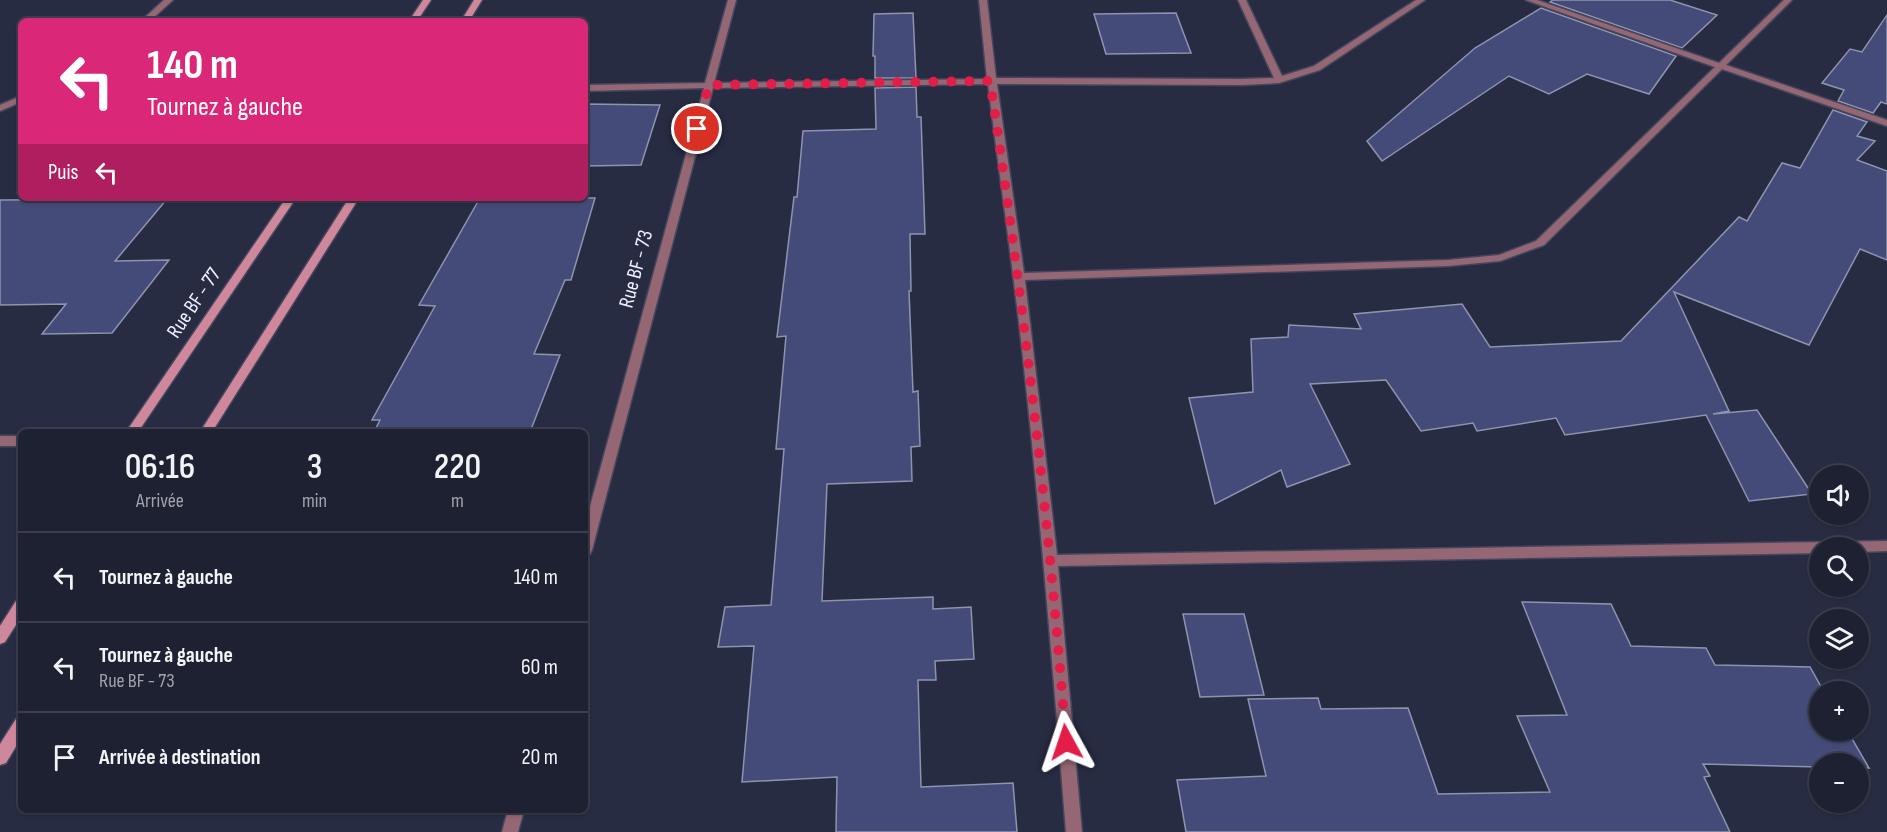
<!DOCTYPE html>
<html lang="fr">
<meta charset="utf-8">
<style>
body{margin:0;font-family:"Sofia Sans Condensed",sans-serif;background:#26293a;color:#f1f3f6;height:100vh;display:flex;flex-direction:column;font-size:22px;white-space:nowrap}
*{box-sizing:border-box;margin:0}
p{font-size:20px;color:#a1a3ac}
.icon{flex:none;width:33px;height:33px;fill:none;stroke:currentColor;stroke-width:2;stroke-linecap:round;stroke-linejoin:round}
.map{position:relative;flex:1;overflow:hidden}
.details{position:absolute;left:18px;top:429px;width:570px;height:384px;display:flex;flex-direction:column;background:#1e2132;border-radius:9px;box-shadow:0 2px 4px #0004,0 0 0 2px #3c3e4d}
.details>*{flex:none}
.banner{position:absolute;left:18px;top:18px;width:570px;height:183px;border-radius:9px;box-shadow:0 2px 4px #0004,0 0 0 2px #3c3e4d;background:#db2777;color:#fff;overflow:hidden}
.fabs{position:absolute;left:1809px;top:465px;display:grid;gap:12px}
.fabs a{display:grid;place-items:center;width:60px;height:60px;border-radius:50%;background:#1e2132;box-shadow:0 2px 4px #0004,0 0 0 2px #3c3e4d;font-size:30px}
.pin{position:absolute;display:grid;place-items:center;width:51px;height:51px;color:#fff;margin:-26px;border:3px solid #fff;border-radius:50%;box-shadow:0 2px 6px #0007}
.me{position:absolute;width:66px;margin:-33px;rotate:355deg;stroke-linejoin:round;filter:drop-shadow(0 0 4px #0008)}
.turn{display:flex;align-items:center;gap:21px;height:126px;padding:0 30px;font-size:27px}
.turn .icon{width:78px;height:78px;stroke-width:2.5}
.turn b{display:block;font-size:42px;line-height:51px}
.then{display:flex;align-items:center;height:57px;padding:0 30px;background:#0003;gap:12px;font-size:22px}
.eta{display:flex;justify-content:space-evenly;align-items:center;height:102px;text-align:center}
.eta b{font-size:36px;font-weight:600;line-height:42px}
ul{padding:0;list-style:none}
li{display:flex;align-items:center;gap:18px;height:90px;padding:0 30px;border-top:2px solid #3c3e4d}
li div{flex:1}
li b{display:block;font-size:22px}
li em{font-style:normal}
.map>svg:first-child{display:block}
</style>
<div class="map">
<svg width="1887" height="832" viewBox="0 0 1887 832">
<rect width="100%" height="100%" fill="#282c42"/>
<!-- building -->
<g fill="#444b78" stroke="#8e93af" stroke-width="1.5">
<path d="M1553,0H1670L1717,15L1682,48L1550,2Z"/>
<path d="M1541,8L1676,56L1649,94L1587,74L1549,94L1509,76L1382,161L1367,141L1475,48Z"/>
<path d="M913,13L916,78H875V56H873L874,14Z"/>
<path d="M1176,13L1191,53L1106,54L1094,14Z"/>
<path d="M1887,15V104L1881,102L1873,113L1838,101L1844,90L1822,83L1850,49L1862,52Z"/>
<path d="M916,87L917,117H921L925,234H910L911,291H909L913,392L918,391L920,446L911,447L912,481L827,484L822,601L933,597V609L971,607L974,659L935,661L936,680H918L921,787L1013,783L1017,832H836L837,777L742,782L754,646L718,647L725,607L771,605L784,449H776L786,336L777,337L794,197H797L803,131L876,129L875,88Z"/>
<path d="M585,104L660,105L641,165L585,166Z"/>
<path d="M1833,110L1867,122L1857,136L1875,141L1857,160L1887,171V260L1860,249L1809,345L1674,292L1729,411L1713,414L1757,410L1812,494L1749,501L1706,415L1565,435L1556,418L1477,431L1473,423L1421,431L1386,380L1310,384L1350,464L1287,487L1281,470L1215,504L1189,398L1253,392L1251,339L1288,337L1289,325L1361,329L1354,314L1462,304L1490,347L1621,341L1739,217L1747,221L1782,163L1800,168Z"/>
<path d="M480,198H595L571,280H565L534,354L560,355L530,432H374L380,420H372L435,306L419,305Z"/>
<path d="M167,199L115,261L169,260L112,333L42,334L66,304L0,305V200Z"/>
<path d="M1522,602L1611,604L1631,646L1706,648L1715,665L1810,667L1824,692H1820V730H1847L1869,768L1858,767V764H1820V767L1703,764L1710,776L1704,777L1730,832H1186L1177,780L1266,776L1248,699L1318,698L1321,709L1408,708L1438,794L1550,792L1517,716L1567,715Z"/>
<path d="M1183,614H1244L1264,695L1200,697Z"/>
</g>
<g fill="none" stroke-linecap="round" stroke-linejoin="round">
<!-- street casing -->
<g stroke="#44475c" stroke-width="3">
<g id="street">
<path d="M164,0H173L150,21H141Z"/>
<path d="M728,0H736L714,83L987,79L979,0H987L996,78L1242,79L1274,78L1238,0H1246L1282,76L1314,66L1416,0H1425L1320,70L1279,83L1242,85L997,84L1024,273L1448,260L1499,255L1536,241L1715,67L1526,0H1537L1719,63L1784,0H1792L1726,65L1887,120V126L1722,69L1544,245L1500,261L1448,266L1025,280L1057,555L1887,541V551L1858,552V548H1820V553L1058,566L1082,832H1066C1053,671 1040,510 1022,349C1012,260 999,172 988,84L713,88L592,550L590,554L585,555V525L704,88L585,91V85L705,83Z"/>
<path d="M21,96V102L0,111V105Z"/>
<rect x="0" y="436" width="21" height="10"/>
<path d="M508,810H524L518,832H502Z"/>
</g>
</g>
<!-- secondary casing -->
<g stroke="#44475c" stroke-width="3">
<g id="secondary">
<path d="M423,0H431L417,21H409Z"/>
<path d="M474,0H482L469,21H461Z"/>
<path d="M286,198H296L138,432H126Z"/>
<path d="M349,198H359L212,432H200Z"/>
<path d="M21,599V617L5,642L0,644V626L16,601Z"/>
<path d="M21,717V738L6,763L0,765V744L16,719Z"/>
</g>
</g>
<!-- street -->
<use href="#street" fill="#956774" fill-rule="evenodd"/>
<!-- secondary -->
<use href="#secondary" fill="#cf879c" fill-rule="evenodd"/>
</g>
<g fill="none" stroke-linecap="round" stroke-linejoin="round">
<!-- route -->
<path stroke="#e11d48" stroke-width="10" stroke-dasharray="0 18" d="M697,129L709,85L990,81C1023,300 1049,520 1066,742"/>
</g>
<g text-anchor="middle" dominant-baseline="central" stroke-width="6" stroke-linejoin="round" paint-order="stroke">
<!-- street labels -->
<g font-size="21" fill="#edf0ff" stroke="#282c42">
<text transform="translate(636 269) rotate(-75)">Rue BF - 73</text>
<text transform="translate(194 303) rotate(-56)">Rue BF - 77</text>
</g>
</g>
</svg>
<div class="fabs">
<a><svg class="icon" aria-label="sound" viewBox="0 0 24 24"><path d="M4 9h4l5-4v14l-5-4H4zM17 9q2 3 0 6"/></svg></a>
<a><svg class="icon" aria-label="search" viewBox="0 0 24 24"><circle cx="10" cy="10" r="6"/><path d="M15 15l6 6"/></svg></a>
<a><svg class="icon" aria-label="layers" viewBox="0 0 24 24"><path d="M12 4l9 5-9 5-9-5zM3 14l9 5 9-5"/></svg></a>
<a>+</a>
<a>−</a>
</div>
<div class="pin" style="left:697px;top:129px;background:#d93025"><svg class="icon" aria-label="arrive" viewBox="0 0 24 24"><path d="M6 21V4h12l-3 4 3 4H6"/></svg></div>
<svg class="me" style="left:1066px;top:742px" viewBox="-20 -20 40 40"><path d="M0-17L14 15 0 8-14 15z" fill="#e11d48" stroke="#fff" stroke-width="4"/></svg>
<div class="banner">
<div class="turn"><svg class="icon" aria-label="left" viewBox="0 0 24 24"><path d="M17 20v-9H6M10 6l-5 5 5 5"/></svg><div><b>140 m</b>Tournez à gauche</div></div>
<div class="then">Puis<svg class="icon" aria-label="left" viewBox="0 0 24 24"><path d="M17 20v-9H6M10 6l-5 5 5 5"/></svg></div>
</div>
<section class="details">
<div class="eta">
<div><b>06:16</b><p>Arrivée</p></div>
<div><b>3</b><p>min</p></div>
<div><b>220</b><p>m</p></div>
</div>
<ul>
<li><svg class="icon" aria-label="left" viewBox="0 0 24 24"><path d="M17 20v-9H6M10 6l-5 5 5 5"/></svg><div><b>Tournez à gauche</b></div><em>140 m</em></li>
<li><svg class="icon" aria-label="left" viewBox="0 0 24 24"><path d="M17 20v-9H6M10 6l-5 5 5 5"/></svg><div><b>Tournez à gauche</b><p>Rue BF - 73</p></div><em>60 m</em></li>
<li><svg class="icon" aria-label="arrive" viewBox="0 0 24 24"><path d="M6 21V4h12l-3 4 3 4H6"/></svg><div><b>Arrivée à destination</b></div><em>20 m</em></li>
</ul>
</section>
</div>
